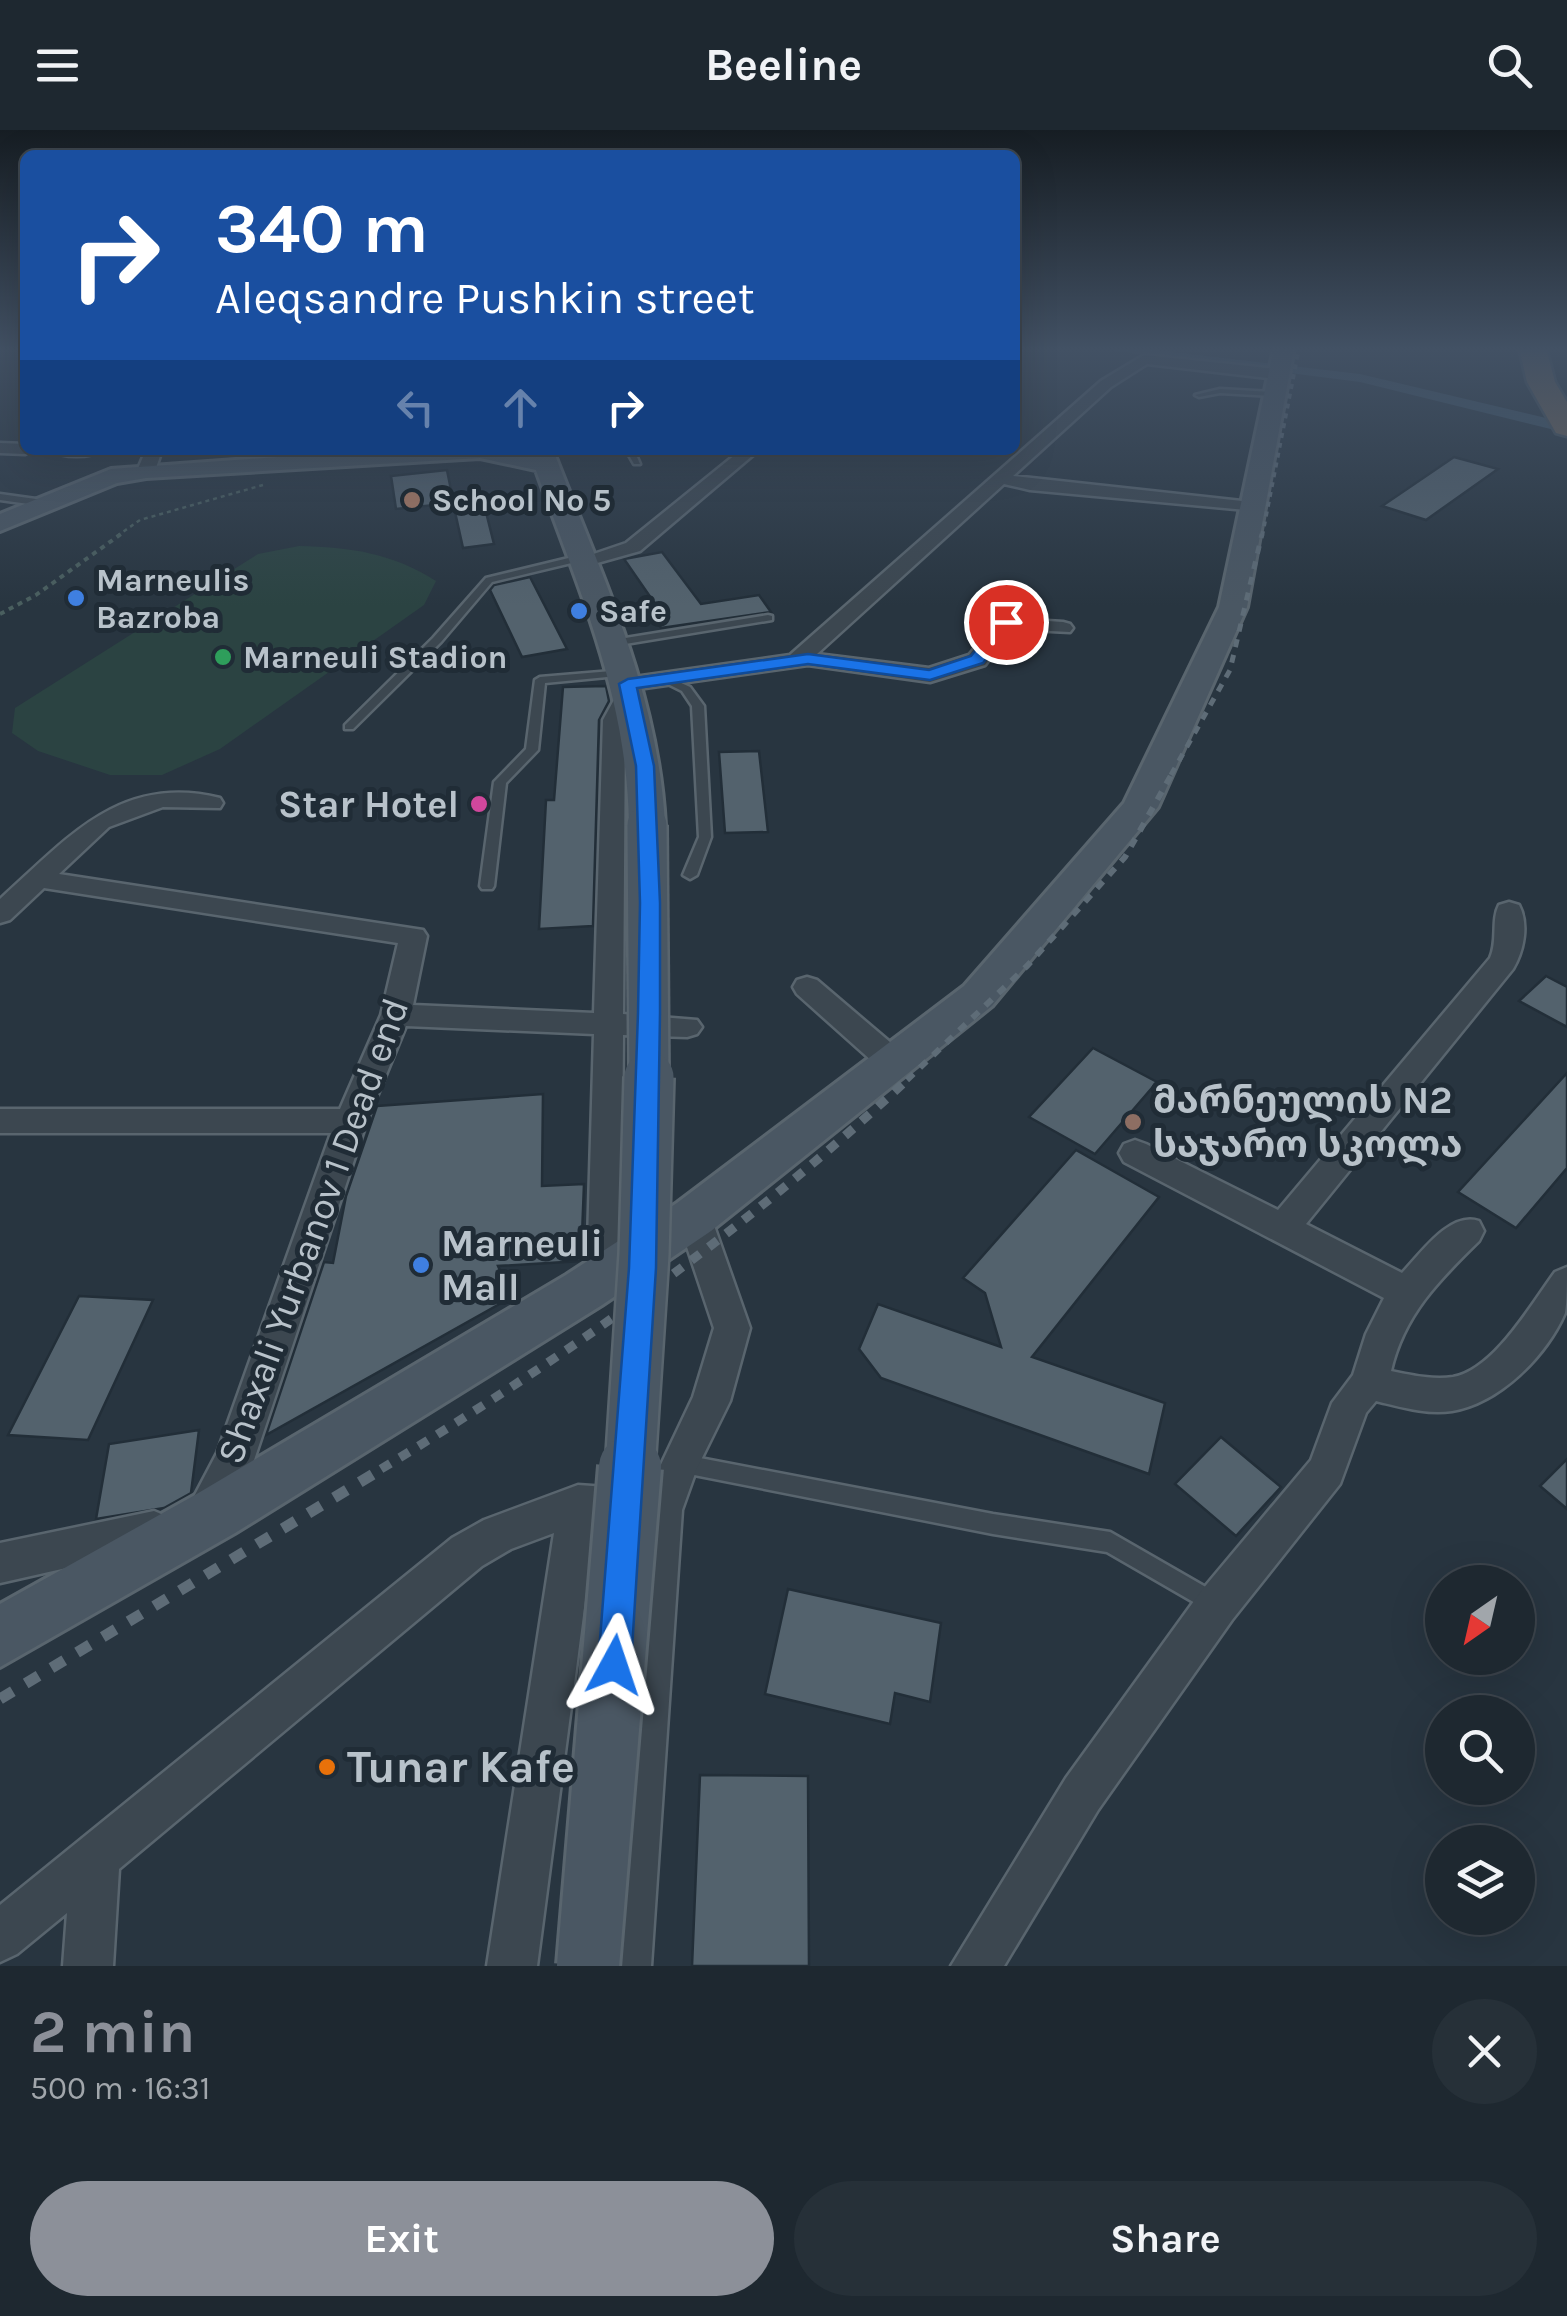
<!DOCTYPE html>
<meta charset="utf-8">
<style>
body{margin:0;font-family:Karla,"Noto Sans Georgian",sans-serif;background:#263038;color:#f1f3f6;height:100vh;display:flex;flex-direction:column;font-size:38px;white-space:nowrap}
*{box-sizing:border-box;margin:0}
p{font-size:32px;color:#a1a6ab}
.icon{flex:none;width:55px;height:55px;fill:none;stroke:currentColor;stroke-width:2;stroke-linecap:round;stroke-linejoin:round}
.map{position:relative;height:1836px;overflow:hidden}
.sheet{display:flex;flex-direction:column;background:#1e2830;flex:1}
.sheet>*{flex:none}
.hud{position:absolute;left:20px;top:20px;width:1000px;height:305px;border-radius:15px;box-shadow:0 10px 40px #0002,0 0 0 2px #3c444c;background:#1a4fa0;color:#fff;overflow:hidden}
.needle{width:65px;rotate:214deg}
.fabs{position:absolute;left:1425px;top:1435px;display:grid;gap:20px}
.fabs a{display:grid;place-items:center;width:110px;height:110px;border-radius:50%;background:#1e2830;box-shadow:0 10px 40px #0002,0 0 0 2px #3c444c;font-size:50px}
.pin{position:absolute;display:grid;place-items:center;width:85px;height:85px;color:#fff;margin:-42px;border:5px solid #fff;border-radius:50%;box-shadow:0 2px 10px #0007}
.me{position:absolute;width:110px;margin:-55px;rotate:5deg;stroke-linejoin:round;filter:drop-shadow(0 0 8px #0008)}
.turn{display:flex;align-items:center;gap:35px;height:210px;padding:0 30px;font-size:45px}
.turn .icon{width:130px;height:130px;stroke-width:2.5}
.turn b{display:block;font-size:70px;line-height:85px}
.lanes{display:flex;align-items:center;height:95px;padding:0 30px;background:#0003;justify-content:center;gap:50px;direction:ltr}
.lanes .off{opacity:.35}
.round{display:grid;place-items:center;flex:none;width:105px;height:105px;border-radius:52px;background:#263038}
.headline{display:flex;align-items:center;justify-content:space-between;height:170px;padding:0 30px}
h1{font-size:60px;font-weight:700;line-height:75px;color:#8c9099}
.cta{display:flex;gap:20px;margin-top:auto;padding:20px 30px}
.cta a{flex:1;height:115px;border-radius:60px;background:#8c9099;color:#fff;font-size:40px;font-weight:700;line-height:115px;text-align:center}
.cta a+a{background:#263038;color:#f1f3f6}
header{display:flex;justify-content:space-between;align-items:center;height:130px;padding:0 30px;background:#1e2830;font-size:45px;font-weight:700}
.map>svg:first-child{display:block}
</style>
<header><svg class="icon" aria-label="menu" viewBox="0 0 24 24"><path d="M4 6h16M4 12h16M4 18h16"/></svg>Beeline<svg class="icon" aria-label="search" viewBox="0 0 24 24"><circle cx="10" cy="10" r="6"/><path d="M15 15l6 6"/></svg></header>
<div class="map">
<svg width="1567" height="1836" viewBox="0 0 1567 1836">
<rect width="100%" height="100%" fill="#283540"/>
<!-- green -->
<path fill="#2b4342" d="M299,416C350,417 392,423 436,451L424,475L220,619L162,645H110L38,621L12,603L15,578L258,424Z"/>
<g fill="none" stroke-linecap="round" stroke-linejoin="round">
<!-- canal -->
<path fill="#3f5668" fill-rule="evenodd" d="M1092,218H1138L1360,244L1567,293V303L1360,252Z"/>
</g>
<!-- building -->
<g fill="#53626d" stroke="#222e38" stroke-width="2.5">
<path d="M1454,327L1498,339L1426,390L1382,376Z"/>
<path d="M447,340L452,365L481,362L494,414L463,418L453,373L396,379L391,346Z"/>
<path d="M662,422L701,474L759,465L771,482L661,498L652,483L660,481L624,429Z"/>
<path d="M530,447L567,519L522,527L490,460L494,455Z"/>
<path d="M606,556L609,571L599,590L593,796L539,799L546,670H554L563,557Z"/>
<path d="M759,621L768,702L725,703L719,622Z"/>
<path d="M1546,846L1567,857V897L1519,871Z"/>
<path d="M1093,918L1157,952L1095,1024L1029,987Z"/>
<path d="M1567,943V1038L1516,1098L1458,1062Z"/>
<path d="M543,964L542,1056L584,1054L581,1131L498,1136L512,1167L266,1305L324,1132L333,1133L346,1066L377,976Z"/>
<path d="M1076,1020L1159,1067L1032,1227L1165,1273L1149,1344L881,1248L859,1219L878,1174L1001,1217L985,1163L963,1148Z"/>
<path d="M79,1166L153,1170L88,1310L8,1305Z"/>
<path d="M199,1300L191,1363L164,1378L96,1389L109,1314Z"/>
<path d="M1221,1307L1281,1357L1236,1406L1175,1354Z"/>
<path d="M1567,1329V1379L1540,1356Z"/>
<path d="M788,1459L941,1493L930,1572L895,1563L890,1594L765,1564Z"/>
<path d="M700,1645L808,1646L809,1836H692Z"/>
</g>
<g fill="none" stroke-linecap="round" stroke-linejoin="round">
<!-- lane casing -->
<g stroke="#59656e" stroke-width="5">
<g id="lane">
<path d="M1220,259L1274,262L1278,264L1274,266L1220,263L1199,267L1195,265Z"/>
<path d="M626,320H634L640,334H634Z"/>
<path d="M0,364L43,370L48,373L43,376L0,370Z"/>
<path d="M581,425L586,428L584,430L492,452L441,512L353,599H345V595L433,508L486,448Z"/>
<path d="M768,485L772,486V490L613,516L608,513L613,510Z"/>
<path d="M624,540L629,543L628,545L545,553L538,620L506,653L494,756L492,759H482L480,756L494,652L526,619L535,550L540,547Z"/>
<path d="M666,546L690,557L704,576L711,707L697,745L690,749L683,745L699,707L692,576L682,561L662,551L661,549Z"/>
<path d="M679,1324L993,1384L1110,1402L1223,1467L1227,1474L1223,1481L1216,1485L1209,1481L1107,1422L993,1404L679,1342L672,1339L669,1333L672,1327Z"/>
</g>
</g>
<!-- street casing -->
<g stroke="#59656e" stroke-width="5">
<g id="street">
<path d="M1144,225L1277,239L1285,244L1277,249L1147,234L1111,257L1013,346L1251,372L1260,377L1257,381L1030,360L1004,354L817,524L929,538L969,525L999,488L1063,492L1070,494L1073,498L1070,502L1012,499L985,535L930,552L808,535L638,559L625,590L623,884L697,890L702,897L697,904L687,907L623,905L621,1146L616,1156L604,1161L592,1156L587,1146L594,904L406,896L367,991L254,1330L221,1394L207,1399L193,1394L187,1380L217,1323L331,1003H0V979H340L381,885L398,813L44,758L10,790L0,793V769C67,709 120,643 220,668L223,673L220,678L163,677L109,697L59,744L423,800L427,806L413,875L594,883L603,590L620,559L617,554L620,549L790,525L1101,251Z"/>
<path d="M0,313L25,314V320H33L25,324L0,323Z"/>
<path d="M52,320H101C91,328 62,328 52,320Z"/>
<path d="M146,320H162L155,341L146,346L137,341Z"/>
<path d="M741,320H759L640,421L583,437L573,431L626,413Z"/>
<path d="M1509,772L1519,775C1529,794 1524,820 1513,839L1306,1094L1402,1143C1421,1123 1450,1081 1479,1091L1484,1101L1479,1111C1439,1150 1404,1185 1391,1241C1411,1245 1432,1250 1453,1247C1494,1240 1532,1173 1555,1142L1567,1137C1567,1151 1567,1171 1565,1183C1546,1226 1500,1273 1452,1281C1427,1285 1401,1277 1376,1271L1366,1283L1340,1354L1232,1490L1098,1680L1004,1836H951L1066,1648L1202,1460L1311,1330L1332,1273L1353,1245L1366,1204L1384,1168L1124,1032L1119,1023L1124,1014L1135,1010L1146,1014L1278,1080L1490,828C1498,811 1491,790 1499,775Z"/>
<path d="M807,847L817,850L904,924L908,932L904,940L893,943L882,940L797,864L793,857L797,850Z"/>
<path d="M694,1073L706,1077L711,1087L750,1198L730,1271L697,1338L682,1380L651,1836H601L640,1398L595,1394L537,1836H487L554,1403L511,1419L482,1436L119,1739L113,1836H63L67,1783L17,1824L0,1832V1775L452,1408L484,1390L578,1355L649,1360L693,1267L714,1198L677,1087L682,1077Z"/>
<path d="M154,1381L168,1387L174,1401L168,1415L0,1453V1413Z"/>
</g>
</g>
<!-- secondary casing -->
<g stroke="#59656e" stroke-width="6">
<g id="secondary">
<path d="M1274,218H1294L1247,477L1158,677L992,876L711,1101L602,1175L235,1403L0,1537V1474L195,1365L566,1145L677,1073L964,856L1124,673L1219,477Z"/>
<path d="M376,320H511L530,324L529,320H553C601,445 658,560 665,695L660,703L647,706L634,703L629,695C627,564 579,461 536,340L480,328L146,348L117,353L0,401V384L111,339Z"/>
</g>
</g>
<!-- highway casing -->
<g stroke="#46525b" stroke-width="5">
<path id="highway" d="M1519,218H1546L1555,252L1567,272V306L1556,303L1527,252Z"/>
</g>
<!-- path-far1 -->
<path stroke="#4a5f5f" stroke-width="2.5" stroke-dasharray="4 4" stroke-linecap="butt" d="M117,406L140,390L263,355"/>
<!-- path -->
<path stroke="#4a5f5f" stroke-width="4" stroke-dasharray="5 5" stroke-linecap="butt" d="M0,484L36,465L121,404"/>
<!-- lane -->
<use href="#lane" fill="#3c4750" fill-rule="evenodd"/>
<!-- street -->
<use href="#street" fill="#3c4750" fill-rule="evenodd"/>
<!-- secondary -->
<use href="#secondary" fill="#4a5763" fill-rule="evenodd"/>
<!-- highway -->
<use href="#highway" fill="#766759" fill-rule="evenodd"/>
<!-- rail-far4 -->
<path stroke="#5e6c77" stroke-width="4" stroke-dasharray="5 5" stroke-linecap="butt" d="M1262,406L1299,218"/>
<!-- rail-far3 -->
<path stroke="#5e6c77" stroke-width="5" stroke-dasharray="8 8" stroke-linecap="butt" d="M1171,645L1230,540L1262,404"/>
<!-- rail-far2 -->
<path stroke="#5e6c77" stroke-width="6" stroke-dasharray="9 9" stroke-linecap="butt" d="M907,950L1027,836L1125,727L1173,642"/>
<!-- rail-far1 -->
<path stroke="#5e6c77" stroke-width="9" stroke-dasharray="11 11" stroke-linecap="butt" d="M381,1339C568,1226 750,1097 910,947"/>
<!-- rail -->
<path stroke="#5e6c77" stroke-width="11" stroke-dasharray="15 15" stroke-linecap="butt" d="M0,1569L385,1337"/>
<!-- secondary-bridge-far2 casing -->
<g stroke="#59656e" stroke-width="44" stroke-linecap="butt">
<path id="secondary-bridge-far2" d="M647,695L649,950"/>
</g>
<!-- secondary-bridge-far1 casing -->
<g stroke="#59656e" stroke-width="54" stroke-linecap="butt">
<path id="secondary-bridge-far1" d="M630,1339L644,1124L649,947"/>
</g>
<!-- secondary-bridge casing -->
<g stroke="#59656e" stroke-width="68" stroke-linecap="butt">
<path id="secondary-bridge" d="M588,1836L630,1337"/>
</g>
<!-- secondary-bridge-far2 -->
<use href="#secondary-bridge-far2" stroke="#4a5763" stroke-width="39"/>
<!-- secondary-bridge-far1 -->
<use href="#secondary-bridge-far1" stroke="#4a5763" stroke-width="49"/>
<!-- secondary-bridge -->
<use href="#secondary-bridge" stroke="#4a5763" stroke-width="62"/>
</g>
<!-- sky -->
<linearGradient id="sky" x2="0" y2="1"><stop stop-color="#161d23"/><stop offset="0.46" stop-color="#425164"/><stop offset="1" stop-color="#425164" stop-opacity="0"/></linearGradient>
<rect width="1567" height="476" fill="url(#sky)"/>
<!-- route -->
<path fill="#1a73e8" stroke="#114b97" stroke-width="2.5" d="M1006,487L1014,492L983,533L930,550L808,534L637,558L654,636L660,773V883L656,1138L631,1535L626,1547L614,1551L603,1547L598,1535L629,1138L638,883L640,773L636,636L619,554L628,549L808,524L929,540L971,526L1000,489Z"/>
<!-- markers -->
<g fill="#8d6e63" stroke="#202c36" stroke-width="4">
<circle cx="412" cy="370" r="10"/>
<circle cx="1133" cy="992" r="10"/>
</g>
<g fill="#3f7fe0" stroke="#202c36" stroke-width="4">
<circle cx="76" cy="468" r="10"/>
<circle cx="579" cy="481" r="10"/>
<circle cx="421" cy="1135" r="10"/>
</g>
<circle fill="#2e9e5b" stroke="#202c36" stroke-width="4" cx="223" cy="527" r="10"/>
<circle fill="#d1479c" stroke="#202c36" stroke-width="4" cx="479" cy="674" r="10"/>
<circle fill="#e8710a" stroke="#202c36" stroke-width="4" cx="327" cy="1637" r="10"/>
<g text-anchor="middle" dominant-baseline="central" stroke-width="10" stroke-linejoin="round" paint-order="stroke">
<!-- far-poi labels -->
<g font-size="32" font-weight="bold" fill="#b8c2ca" stroke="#202c36" text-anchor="start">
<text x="432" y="370">School No 5</text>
<text x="96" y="450">Marneulis<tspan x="96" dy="37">Bazroba</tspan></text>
<text x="599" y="481">Safe</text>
<text x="243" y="527">Marneuli Stadion</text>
</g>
<!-- poi labels -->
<g font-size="38" font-weight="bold" fill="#b8c2ca" stroke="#202c36" text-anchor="start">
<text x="459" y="674" text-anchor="end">Star Hotel</text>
<text x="1153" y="970">მარნეულის N2<tspan x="1153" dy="44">საჯარო სკოლა</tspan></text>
<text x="441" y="1113">Marneuli<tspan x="441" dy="44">Mall</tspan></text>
</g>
<!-- street labels -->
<g font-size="38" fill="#b8c2ca" stroke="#202c36">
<text transform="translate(313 1101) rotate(-70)">Shaxali Yurbanov 1 Dead end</text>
</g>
<!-- near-poi labels -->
<g font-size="45" font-weight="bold" fill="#b8c2ca" stroke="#202c36" text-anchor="start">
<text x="347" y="1637">Tunar Kafe</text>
</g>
</g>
</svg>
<div class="fabs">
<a><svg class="needle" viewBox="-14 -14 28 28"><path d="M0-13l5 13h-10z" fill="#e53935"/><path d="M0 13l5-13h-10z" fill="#a1a6ab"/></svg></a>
<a><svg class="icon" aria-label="search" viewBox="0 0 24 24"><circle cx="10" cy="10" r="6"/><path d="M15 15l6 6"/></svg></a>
<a><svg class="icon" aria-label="layers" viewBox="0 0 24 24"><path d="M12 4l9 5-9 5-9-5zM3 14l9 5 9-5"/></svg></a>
</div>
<div class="pin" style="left:1006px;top:492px;background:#d93025"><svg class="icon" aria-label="arrive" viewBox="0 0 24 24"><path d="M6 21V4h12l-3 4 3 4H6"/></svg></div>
<svg class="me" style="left:614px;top:1535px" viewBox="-20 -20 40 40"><path d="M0-17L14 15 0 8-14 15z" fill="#1a73e8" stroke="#fff" stroke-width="4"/></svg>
<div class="hud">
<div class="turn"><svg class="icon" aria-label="right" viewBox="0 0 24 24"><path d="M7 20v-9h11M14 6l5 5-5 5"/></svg><div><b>340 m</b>Aleqsandre Pushkin street</div></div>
<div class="lanes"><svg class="icon off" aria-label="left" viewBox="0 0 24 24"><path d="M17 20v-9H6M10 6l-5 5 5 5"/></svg><svg class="icon off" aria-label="ahead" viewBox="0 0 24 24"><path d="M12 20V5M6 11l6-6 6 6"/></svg><svg class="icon" aria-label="right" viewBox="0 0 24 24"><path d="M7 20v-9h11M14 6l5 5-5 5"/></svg></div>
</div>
</div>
<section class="sheet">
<div class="headline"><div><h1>2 min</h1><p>500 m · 16:31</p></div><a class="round"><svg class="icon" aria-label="close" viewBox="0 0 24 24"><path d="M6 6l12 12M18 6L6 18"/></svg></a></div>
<div class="cta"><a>Exit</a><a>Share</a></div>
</section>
